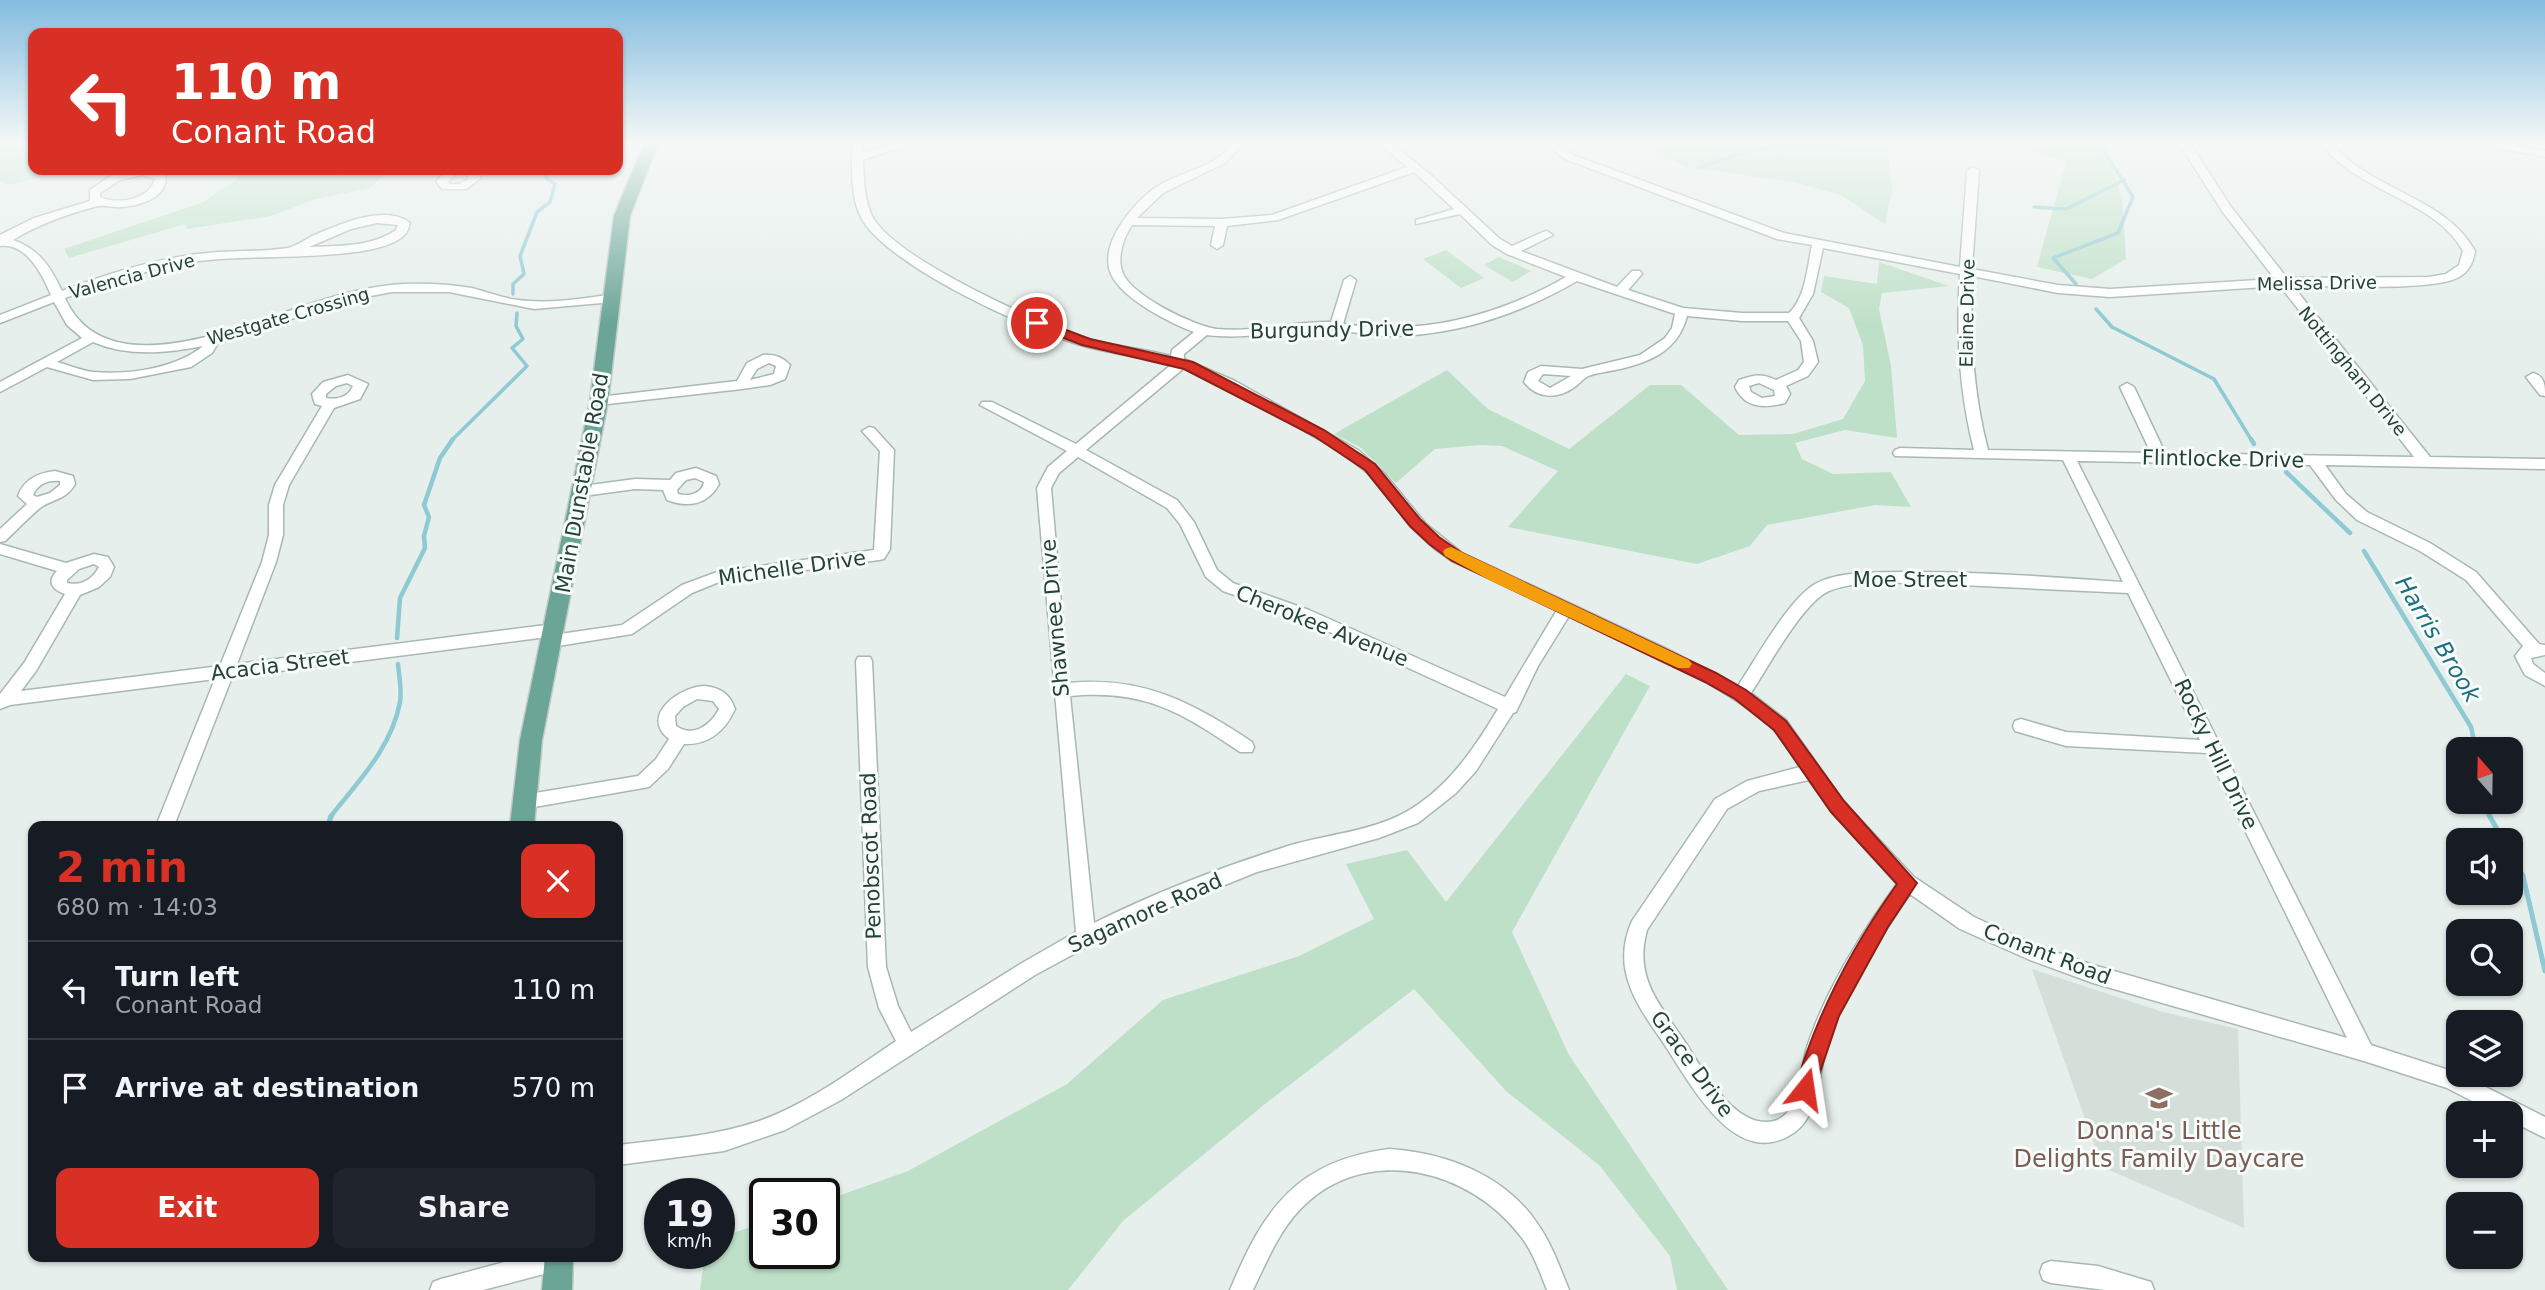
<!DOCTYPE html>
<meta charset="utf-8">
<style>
body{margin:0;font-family:"DejaVu Sans",sans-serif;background:#20242c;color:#f1f3f6;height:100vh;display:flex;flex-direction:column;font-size:26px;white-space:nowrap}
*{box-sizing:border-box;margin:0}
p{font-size:23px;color:#9ea1a6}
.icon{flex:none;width:38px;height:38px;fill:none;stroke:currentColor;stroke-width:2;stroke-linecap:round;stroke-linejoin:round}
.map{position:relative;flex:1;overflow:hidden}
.sheet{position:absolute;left:28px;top:821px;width:595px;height:441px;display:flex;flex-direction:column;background:#171b24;border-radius:14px;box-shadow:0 2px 5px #0004}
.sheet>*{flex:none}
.guide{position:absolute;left:28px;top:28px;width:595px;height:147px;border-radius:14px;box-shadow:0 2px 5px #0004;background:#d93025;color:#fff;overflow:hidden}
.needle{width:46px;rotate:340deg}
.tools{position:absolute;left:2446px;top:737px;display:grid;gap:14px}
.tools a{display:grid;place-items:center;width:77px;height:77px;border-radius:14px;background:#171b24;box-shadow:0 2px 5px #0004;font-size:35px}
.speed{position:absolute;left:644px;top:1178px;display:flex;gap:14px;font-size:35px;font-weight:700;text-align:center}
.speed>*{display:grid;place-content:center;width:91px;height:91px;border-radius:50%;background:#171b24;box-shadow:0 2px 5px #0004;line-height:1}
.speed small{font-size:18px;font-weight:400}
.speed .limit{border:4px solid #111;border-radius:10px;background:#fff;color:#111}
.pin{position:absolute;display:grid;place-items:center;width:60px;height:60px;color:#fff;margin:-30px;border:4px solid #fff;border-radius:50%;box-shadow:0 2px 7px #0007}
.me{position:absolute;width:77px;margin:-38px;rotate:15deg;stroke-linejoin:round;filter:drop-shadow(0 0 5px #0008)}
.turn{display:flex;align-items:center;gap:24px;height:147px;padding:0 28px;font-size:32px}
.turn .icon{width:91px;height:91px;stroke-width:2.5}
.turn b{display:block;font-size:49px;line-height:60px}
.round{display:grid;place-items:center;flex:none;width:74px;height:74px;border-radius:14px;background:#20242c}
.headline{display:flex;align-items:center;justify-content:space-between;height:119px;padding:0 28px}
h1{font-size:42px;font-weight:600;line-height:52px;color:#d93025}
.primary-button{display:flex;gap:14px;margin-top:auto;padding:14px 28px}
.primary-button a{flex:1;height:80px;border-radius:14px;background:#d93025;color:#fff;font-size:28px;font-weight:600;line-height:80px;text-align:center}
.primary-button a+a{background:#20242c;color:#f1f3f6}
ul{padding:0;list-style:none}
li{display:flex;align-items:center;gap:21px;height:98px;padding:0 28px;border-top:2px solid #363941}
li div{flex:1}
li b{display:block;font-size:26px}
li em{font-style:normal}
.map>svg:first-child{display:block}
</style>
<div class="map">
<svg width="2545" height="1290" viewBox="0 0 2545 1290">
<rect width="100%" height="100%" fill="#e6efeb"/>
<!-- built -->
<path fill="#d4dfda" d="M2032,969L2163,1012L2238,1029L2244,1228L2102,1167Z"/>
<!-- green -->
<g fill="#bfe0c8">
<path d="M0,143H33V170H71L8,185L0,181Z"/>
<path d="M1727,143H1910L1887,146L1892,190L1885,224L1841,195L1793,182L1686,167L1642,145H1719Z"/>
<path d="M1989,143H2106L2123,207L2126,259L2092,279L2037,267L2066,162L2027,149Z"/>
<path d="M229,170H311L337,176L389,170L370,188L315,199L271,216L187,229L185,224L69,258L64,249L204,202L238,178Z"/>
<path d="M1446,250L1484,278L1461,288L1423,259Z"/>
<path d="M1499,257L1531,271L1513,282L1484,265Z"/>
<path d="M1879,262L1949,286L1882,293L1879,309L1891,366L1897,438L1845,430L1795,443L1802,459L1833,474L1891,472L1911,507L1875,505L1767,525L1750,546L1697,564L1508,527L1558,471L1502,446L1481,445L1435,449L1396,483L1360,447L1334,434L1447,370L1488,409L1569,449L1650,385H1681L1739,435L1793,434L1843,419L1865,381L1863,345L1849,308L1821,292L1824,276L1877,284Z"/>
<path d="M1626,674L1650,686L1512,932L1569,1055L1728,1290H1677L1670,1256L1599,1165L1506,1091L1414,989L1265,1104L1123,1221L1068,1290H700L705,1253H719V1238L765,1222V1253H824V1201L908,1171L1067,1084L1163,1000L1299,956L1374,919L1346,864L1407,850L1446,902Z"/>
</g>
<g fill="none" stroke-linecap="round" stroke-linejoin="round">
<!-- stream-far2 -->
<g stroke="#8ec9d4" stroke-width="3.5">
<path d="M1698,168L1761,147L1833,146L1838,143"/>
<path d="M2034,207L2066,209L2124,180"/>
<path d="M2076,284L2053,258L2118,233L2133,197L2099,143"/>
<path d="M513,294V284L524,274L520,256L537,212L550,202L555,184L547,179L545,174L551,170"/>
<path d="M2096,309L2112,327L2214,379L2252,441"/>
<path d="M451,441L527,366L512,348L523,339L516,326L517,313"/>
</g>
<!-- stream-far1 -->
<g stroke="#8ec9d4" stroke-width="4.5">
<path d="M2251,439L2254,444"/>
<path d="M2286,472L2350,533"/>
<path d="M2364,551L2471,727L2476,749"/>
<path d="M397,638L400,598L425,548L424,536L429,517L424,505L440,458L453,439"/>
<path d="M2485,802L2490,817"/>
<path d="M330,817C358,782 392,747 400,702C402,689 399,676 398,664"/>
</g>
<!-- stream -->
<g stroke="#8ec9d4" stroke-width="5">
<path d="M2489,815L2503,840"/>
<path d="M327,826L332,815"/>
<path d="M2511,855L2523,876L2545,971"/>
</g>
<!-- minor casing -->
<g stroke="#a8b8b2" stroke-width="3">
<g id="minor">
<path d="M852,143H862L863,153L896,143H913L863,160C864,179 864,201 873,218C898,260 1043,326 1092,340C1118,347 1145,349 1171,356L1172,350L1194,332C1170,323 1122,299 1111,274C1098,245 1133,203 1155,188C1179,171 1215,169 1233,143H1244L1225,163L1163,193L1137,218L1222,219L1272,215L1407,167L1379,143H1391L1433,177L1500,239L1512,246L1543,232L1547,231L1553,235L1521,251L1617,287L1632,271H1640L1642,274L1628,290L1683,308L1742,313H1789C1806,297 1807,267 1812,245L1777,239L1565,159L1544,143H1556L1573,155L1784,233L1960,267L1967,170L1973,167L1979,170L1972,269L2058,285L2110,289L2275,279L2222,211L2179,143H2190L2231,207L2287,278L2429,277L2446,274L2459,265L2463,251C2435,199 2357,193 2321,143H2332C2370,191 2445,196 2475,251C2473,262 2470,271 2459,277C2433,292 2328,285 2293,286L2430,457L2545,459V469L2325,465L2346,494L2367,512L2430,543L2476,572L2539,644L2545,645V655L2531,658L2533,664L2545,673V686L2525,675L2515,656L2523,646L2466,580L2420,551L2357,520L2336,500L2310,465L2077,461L2371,1045L2458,1073L2545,1117V1138L2511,1121V1113H2495L2447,1088L2364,1061L2093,983L2030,960L1960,929L1910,894C1878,940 1843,994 1826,1048C1819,1073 1819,1115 1795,1132C1737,1173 1692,1086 1666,1047C1651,1024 1632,1001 1626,973C1622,955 1625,937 1632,921L1715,799L1747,781L1800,767C1792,755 1783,738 1772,728C1719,680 1634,647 1569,616L1538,666L1516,712L1513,713L1476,771L1456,793L1418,823L1379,838L1257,872L1131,923L1035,975L841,1100L785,1130L724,1151L618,1165V1145C664,1139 711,1137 756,1122C807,1105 851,1071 896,1041L879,1008L868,967L856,661L858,657H870L872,661L886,967L898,1006L911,1032L1022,963L1076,932L1037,488L1048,467L1067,451L980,405L982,402H992L1076,444L1172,364C1143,357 1113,354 1084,346C1030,331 893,268 863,221C850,199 852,168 852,143ZM1414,172L1454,209L1416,220V224L1460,214L1492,245L1507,254L1566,277C1498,316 1421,336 1343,324L1356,280L1350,276L1344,280L1331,322C1293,321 1255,333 1217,329C1194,326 1129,295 1122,271C1117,256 1124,237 1132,225L1215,226L1211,245L1217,249L1223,245L1227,226L1278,220ZM1823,248L1960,274C1956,334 1959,391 1974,450L1900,448L1895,450L1893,453L1895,456L2063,460L2123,582C2048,577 1974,571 1899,572C1873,573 1839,571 1815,584C1788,600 1756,659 1738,686L1665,648L1462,553L1426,524L1384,473L1358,450L1235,381L1184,359V354L1207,335C1246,340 1285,330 1324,330C1346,329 1367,336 1388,336C1455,336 1520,314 1577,281L1675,314L1672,328L1665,338L1640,355L1582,369L1541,366L1528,372L1524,382C1538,400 1559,399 1576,386C1580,383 1584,378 1588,376C1596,373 1606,372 1615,370C1648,363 1678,352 1687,316L1742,321H1788L1801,341L1804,362L1798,370L1776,380C1761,373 1754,375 1739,380L1735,387C1745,409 1765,408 1785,403L1790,394L1786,386L1808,376L1818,362L1813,341L1799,318L1813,294ZM1972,276L2058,293L2110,297L2280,286L2414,457L2165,453L2134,387L2127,383L2120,387L2151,453L1988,450C1973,392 1970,336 1972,276ZM1184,368L1244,396L1341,452L1368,473L1411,527L1435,549L1452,561L1557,610L1505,697L1309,610L1233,583L1217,570L1194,522L1177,500L1086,450ZM1543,374L1571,376L1550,388L1538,381ZM1759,383L1774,390L1775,396L1762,398L1751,392L1749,386ZM1078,457L1167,508L1180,524L1206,577L1223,591L1299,618L1498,709C1477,744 1454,779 1420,803C1383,831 1331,833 1288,846C1222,867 1156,892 1094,923L1070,696C1144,689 1181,712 1240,752H1252L1254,747L1252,742C1191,702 1144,676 1068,683L1051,488L1059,473ZM1920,583L2128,593L2200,740L2066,732L2021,719L2015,721L2013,726L2015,731L2066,746L2207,753L2347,1038L2093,965L2035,945L1974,917L1914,877L1844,802L1786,720L1751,693C1767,669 1803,602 1829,591C1856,580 1892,583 1920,583ZM1809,780L1832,812L1897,884C1862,932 1826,989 1807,1047C1800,1068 1801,1114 1774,1121C1736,1130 1704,1072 1687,1045C1662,1006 1633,980 1647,930L1727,809L1759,791Z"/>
<path d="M2476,143H2501L2545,151V157Z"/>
<path d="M136,170H155L165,176C169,197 139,206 122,207C112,208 103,204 94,207C65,215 39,224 13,240C39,249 50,266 62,291C109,273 157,258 207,253C231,250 266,252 288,248C296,246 305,240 312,236C338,225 385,203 410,223C408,231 406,235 398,240C359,263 244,253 193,262C149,269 106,283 65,298C105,389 244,324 310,304C340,294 371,286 403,284C426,283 449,284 472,288C487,292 502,298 518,300C550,304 581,299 613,294L619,298L613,302L534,309L449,292H392L349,300L218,343L212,353L191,367L130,379L93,380L47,367L0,392V382L82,338L67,325L54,302L0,323V315L51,295C42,274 27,243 0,246V235L34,218L90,201V190L112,175ZM142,175L155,179C149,200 118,205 100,197V193L120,180ZM377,223L398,225L396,230C372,247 337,246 309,247L351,229ZM93,342C128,357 167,353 203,346C177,368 129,375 94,372C82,371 69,365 57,362Z"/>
<path d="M448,170H460L448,182L450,184H459L468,179L466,170H476L481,178L466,189H442L436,181Z"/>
<path d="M763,355C773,354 783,357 790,365L785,379L770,385L742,389L599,405L592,401L599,397L737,381L747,363ZM769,363L776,366L774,374L750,380L757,369Z"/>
<path d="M2533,373C2545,376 2545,386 2545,396L2540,395L2526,377Z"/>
<path d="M348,375L368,384L360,399L334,408L289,485L283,505V535L276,562L237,664L554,624L560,626L562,630L560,634L622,625L682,585L717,572L874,550L880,451L862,431L869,427L874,428L894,450L890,549L884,559L879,560L719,582L692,593L632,634L552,647L544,641L547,637L232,677L174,826H156L215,679L10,705L0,709V694L24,663L65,594C53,590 46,582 57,571L0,554V544L66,563L94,554L108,557L114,567L110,577L99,587L80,595L36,671L21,691L220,666L262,562L269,535V505L275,485L322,406L315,404L312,394L323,382ZM347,383L353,386C348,397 338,400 326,398V394L336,386ZM94,564L99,567C92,580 81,586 67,583V580L79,569Z"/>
<path d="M696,468L716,476L719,484C708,505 688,508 667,500L663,490L635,489L583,496L576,491L583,486L635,479L670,480L676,473ZM695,478L704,482C702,494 689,497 678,494L677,490L686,480Z"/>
<path d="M55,471L73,476L75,484C66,499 57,498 43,506C37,509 13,534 5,541L0,542V529L27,504L18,496C24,479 38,473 55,471ZM60,481V485L50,493L37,497L33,495C38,484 48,480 60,481Z"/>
<path d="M705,686C721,688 730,694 735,709C725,731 709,745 684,744L668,769L649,787L523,809L517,807L514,802L517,797L523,795L638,776L656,759L669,739C639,716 680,686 705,686ZM697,699L713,701L719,709C711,725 693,738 676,726L675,716L683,707Z"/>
<path d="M1389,1149C1447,1153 1506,1175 1539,1226C1552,1245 1560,1268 1569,1290H1547C1539,1270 1532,1249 1518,1233C1469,1171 1374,1146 1310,1200C1282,1223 1268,1259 1253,1290H1230C1264,1208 1297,1161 1389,1149Z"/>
<path d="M527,1256H569L570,1259L567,1267L559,1270L483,1290H430L433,1282L441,1279Z"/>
<path d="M2051,1261L2098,1266L2151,1282L2154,1290H2105L2051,1283L2043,1280L2040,1272L2043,1264Z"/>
</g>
</g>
<!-- major casing -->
<g stroke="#c2cac8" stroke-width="3">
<g id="major">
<path d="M644,143H658L630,216L608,401L542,740L534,826H510L520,740L590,401L614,216Z"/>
<path d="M545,1256H573L572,1290H542Z"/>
</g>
</g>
<!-- minor -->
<use href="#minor" fill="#fff" fill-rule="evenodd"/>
<!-- major -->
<use href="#major" fill="#6aa596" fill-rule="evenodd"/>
</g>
<!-- sky -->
<linearGradient id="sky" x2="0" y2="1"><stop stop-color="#84bce0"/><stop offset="0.44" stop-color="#f4f8f6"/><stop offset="1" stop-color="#f4f8f6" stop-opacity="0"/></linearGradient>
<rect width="2545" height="324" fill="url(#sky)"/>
<!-- route -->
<path fill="#d93025" stroke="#8d1f18" stroke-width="2" d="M1037,319L1090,339L1193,362L1324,430L1375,464L1420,519L1439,537L1462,553L1716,673L1746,690L1786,721L1844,801L1917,883L1888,927L1839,1016L1812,1096L1805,1099L1798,1096L1795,1089C1816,1015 1852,947 1897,884L1831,812L1774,730L1735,699L1705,682L1452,561L1429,544L1410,526L1365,470L1314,436L1184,369L1082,345L1032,326L1030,323Z"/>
<!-- slow -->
<path fill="#f59e0b" d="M1451,547L1689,660L1692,664L1689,668H1678L1493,582L1445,556L1443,552L1445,549Z"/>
<!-- icons -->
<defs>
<g id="school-bare" transform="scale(2.1)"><path d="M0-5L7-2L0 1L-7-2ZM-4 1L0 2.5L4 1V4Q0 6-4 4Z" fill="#8d6e63" stroke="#f7fbf9" stroke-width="2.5" paint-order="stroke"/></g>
</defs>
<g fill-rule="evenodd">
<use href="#school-bare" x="2159" y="1098"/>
</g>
<g text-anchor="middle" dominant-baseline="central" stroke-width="6" stroke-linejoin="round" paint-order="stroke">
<!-- far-street labels -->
<g font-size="18" fill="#24423a" stroke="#f7fbf9">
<text transform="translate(132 276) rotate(-15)">Valencia Drive</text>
<text transform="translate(2317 283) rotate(-1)">Melissa Drive</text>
<text transform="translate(1967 313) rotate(-89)">Elaine Drive</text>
<text transform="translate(288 316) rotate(-16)">Westgate Crossing</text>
<text transform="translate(2353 371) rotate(51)">Nottingham Drive</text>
</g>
<!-- street labels -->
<g font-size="21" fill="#24423a" stroke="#f7fbf9">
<text transform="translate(1332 330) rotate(-1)">Burgundy Drive</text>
<text transform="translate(2223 459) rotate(1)">Flintlocke Drive</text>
<text transform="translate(582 483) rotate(-80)">Main Dunstable Road</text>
<text transform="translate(792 568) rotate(-8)">Michelle Drive</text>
<text x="1910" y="580">Moe Street</text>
<text transform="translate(1055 618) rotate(-95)">Shawnee Drive</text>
<text transform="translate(1322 626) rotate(22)">Cherokee Avenue</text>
<text transform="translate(280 665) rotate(-7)">Acacia Street</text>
<text transform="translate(2216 754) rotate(64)">Rocky Hill Drive</text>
<text transform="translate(871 856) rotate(-92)">Penobscot Road</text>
<text transform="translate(1145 913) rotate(-24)">Sagamore Road</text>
<text transform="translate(2047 954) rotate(21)">Conant Road</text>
<text transform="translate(1692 1064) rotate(54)">Grace Drive</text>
</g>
<!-- water labels -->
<g font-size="23" font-style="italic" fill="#1c6f80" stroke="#f7fbf9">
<text transform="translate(2438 639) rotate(59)">Harris Brook</text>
</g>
<!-- near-education labels -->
<g font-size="24" fill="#785e54" stroke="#f7fbf9">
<text x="2159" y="1131">Donna's Little<tspan x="2159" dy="28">Delights Family Daycare</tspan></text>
</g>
</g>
</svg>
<div class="tools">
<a><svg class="needle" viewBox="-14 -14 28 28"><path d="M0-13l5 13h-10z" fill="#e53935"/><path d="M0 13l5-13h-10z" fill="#9ea1a6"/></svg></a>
<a><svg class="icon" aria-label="sound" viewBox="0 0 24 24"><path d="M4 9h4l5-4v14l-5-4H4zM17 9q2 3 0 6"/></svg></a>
<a><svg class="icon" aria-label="search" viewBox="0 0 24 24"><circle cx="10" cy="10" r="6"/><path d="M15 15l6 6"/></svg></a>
<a><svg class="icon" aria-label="layers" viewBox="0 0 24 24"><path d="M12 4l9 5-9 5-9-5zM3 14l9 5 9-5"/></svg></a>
<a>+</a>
<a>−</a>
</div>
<div class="speed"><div>19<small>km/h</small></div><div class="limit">30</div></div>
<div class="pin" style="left:1037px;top:323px;background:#d93025"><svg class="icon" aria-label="arrive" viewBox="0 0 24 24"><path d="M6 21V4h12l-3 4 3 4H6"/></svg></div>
<svg class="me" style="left:1805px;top:1089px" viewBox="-20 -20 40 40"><path d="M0-17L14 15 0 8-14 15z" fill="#d93025" stroke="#fff" stroke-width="4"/></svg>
<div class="guide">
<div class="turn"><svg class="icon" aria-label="left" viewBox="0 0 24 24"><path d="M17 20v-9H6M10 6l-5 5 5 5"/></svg><div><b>110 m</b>Conant Road</div></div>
</div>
<section class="sheet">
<div class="headline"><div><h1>2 min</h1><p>680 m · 14:03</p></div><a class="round" style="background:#d93025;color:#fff"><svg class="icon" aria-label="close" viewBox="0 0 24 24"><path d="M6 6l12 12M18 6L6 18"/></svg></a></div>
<ul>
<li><svg class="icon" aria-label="left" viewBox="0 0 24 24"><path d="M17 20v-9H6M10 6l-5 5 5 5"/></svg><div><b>Turn left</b><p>Conant Road</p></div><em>110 m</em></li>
<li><svg class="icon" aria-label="arrive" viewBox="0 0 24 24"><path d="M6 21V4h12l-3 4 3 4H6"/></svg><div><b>Arrive at destination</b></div><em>570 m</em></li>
</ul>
<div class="primary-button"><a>Exit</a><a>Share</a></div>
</section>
</div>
